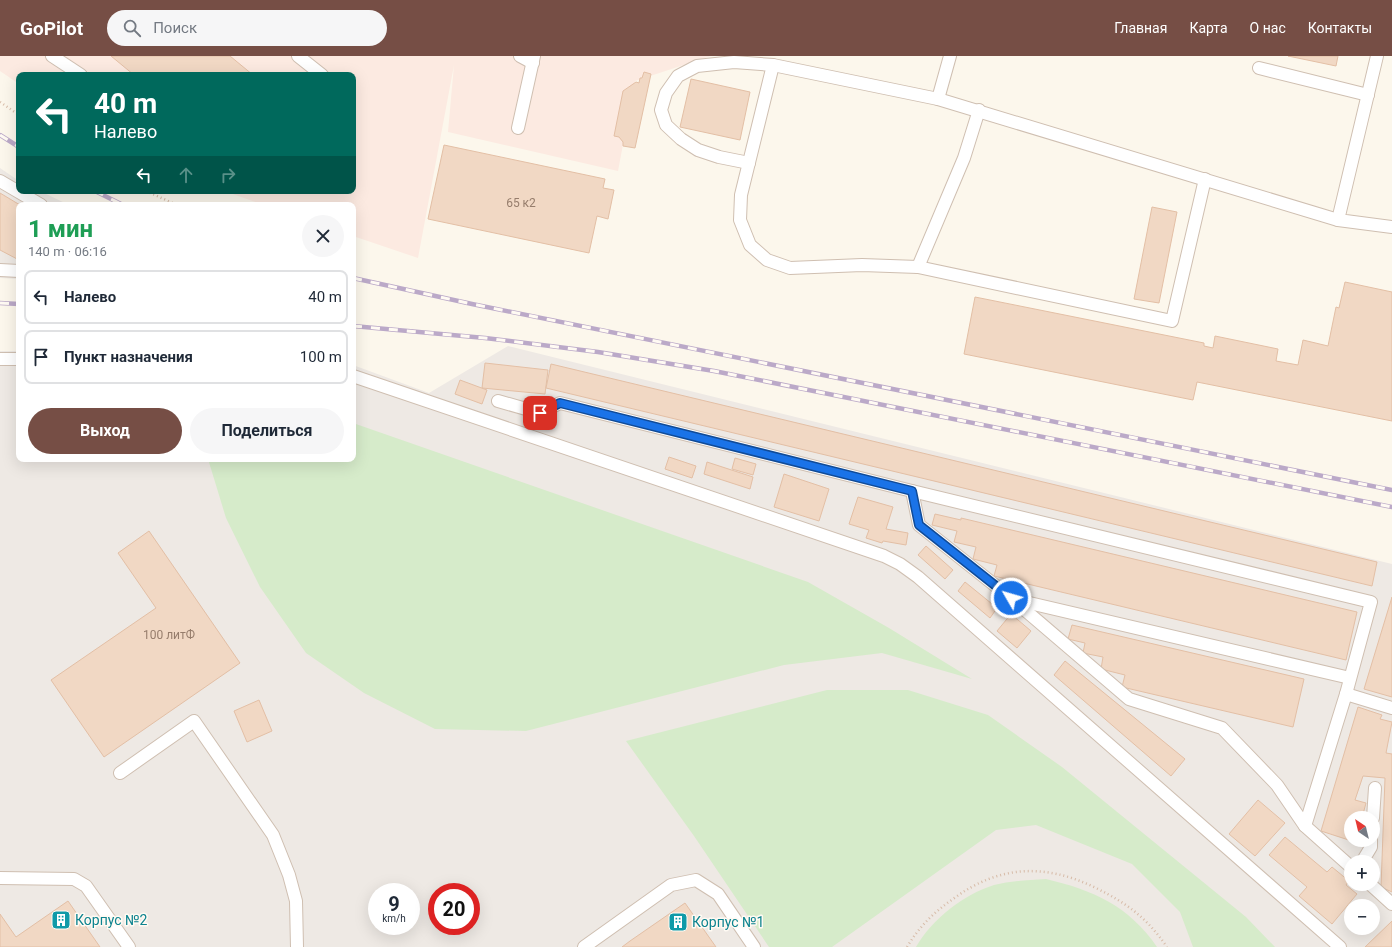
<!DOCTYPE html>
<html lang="ru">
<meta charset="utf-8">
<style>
body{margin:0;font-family:Roboto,sans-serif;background:#f6f6f7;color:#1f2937;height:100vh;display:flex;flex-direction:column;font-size:15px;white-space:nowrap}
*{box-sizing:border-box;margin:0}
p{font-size:13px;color:#747a83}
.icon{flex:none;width:22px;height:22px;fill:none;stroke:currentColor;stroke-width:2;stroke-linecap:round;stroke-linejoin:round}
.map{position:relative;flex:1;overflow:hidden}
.drawer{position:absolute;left:16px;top:146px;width:340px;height:260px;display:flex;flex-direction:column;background:#fff;border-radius:8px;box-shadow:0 4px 16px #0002}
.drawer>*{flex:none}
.hud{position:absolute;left:16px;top:16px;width:340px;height:122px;border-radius:8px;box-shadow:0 4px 16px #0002;background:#00695c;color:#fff;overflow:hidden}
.needle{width:26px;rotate:325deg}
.tools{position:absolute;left:1344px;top:755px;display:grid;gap:8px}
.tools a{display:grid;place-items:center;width:36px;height:36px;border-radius:50%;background:#fff;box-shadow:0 4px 16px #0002;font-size:20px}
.speed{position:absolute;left:368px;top:827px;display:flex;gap:8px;font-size:20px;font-weight:700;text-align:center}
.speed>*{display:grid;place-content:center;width:52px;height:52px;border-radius:50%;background:#fff;box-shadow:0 4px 16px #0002;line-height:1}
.speed small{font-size:10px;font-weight:400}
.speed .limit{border:6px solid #d22;background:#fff;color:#111}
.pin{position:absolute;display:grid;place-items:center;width:34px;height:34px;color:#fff;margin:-17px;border-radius:8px;box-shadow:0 2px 6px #0006}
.me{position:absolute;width:44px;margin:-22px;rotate:308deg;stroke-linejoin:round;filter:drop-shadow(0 0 3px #0008)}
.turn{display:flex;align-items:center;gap:14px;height:84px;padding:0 12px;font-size:18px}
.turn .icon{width:52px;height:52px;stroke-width:2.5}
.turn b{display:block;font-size:28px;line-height:34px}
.lanes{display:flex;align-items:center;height:38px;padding:0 12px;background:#0003;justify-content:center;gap:20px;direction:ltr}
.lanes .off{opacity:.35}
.round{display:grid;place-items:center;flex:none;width:42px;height:42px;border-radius:21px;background:#f6f6f7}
.head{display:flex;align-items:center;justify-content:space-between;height:68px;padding:0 12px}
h1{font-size:24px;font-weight:700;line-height:30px;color:#1e9e55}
.button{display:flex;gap:8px;margin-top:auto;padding:8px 12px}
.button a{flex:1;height:46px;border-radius:24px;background:#764e45;color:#fff;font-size:16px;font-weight:700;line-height:46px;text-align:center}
.button a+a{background:#f6f6f7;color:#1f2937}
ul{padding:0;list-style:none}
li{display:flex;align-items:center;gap:12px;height:54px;margin:0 8px 6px;padding:0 4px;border:2px solid #e0e1e3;border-radius:8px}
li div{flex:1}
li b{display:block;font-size:15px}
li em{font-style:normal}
header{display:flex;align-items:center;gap:24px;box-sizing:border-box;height:56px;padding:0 20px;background:#764e45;color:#fff}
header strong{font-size:19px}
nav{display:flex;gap:22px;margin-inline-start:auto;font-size:14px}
.search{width:280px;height:36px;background:#f6f6f7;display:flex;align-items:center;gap:10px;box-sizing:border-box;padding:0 14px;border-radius:22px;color:#747a83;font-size:15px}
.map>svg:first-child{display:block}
</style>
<header>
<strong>GoPilot</strong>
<div class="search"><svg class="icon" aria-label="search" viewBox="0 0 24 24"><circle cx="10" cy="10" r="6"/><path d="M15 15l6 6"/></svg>Поиск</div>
<nav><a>Главная</a><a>Карта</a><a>О нас</a><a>Контакты</a></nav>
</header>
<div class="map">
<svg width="1392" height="891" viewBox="0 0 1392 891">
<rect width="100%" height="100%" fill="#fcf7ec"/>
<!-- commercial -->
<path fill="#fceae1" d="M0,0H711L635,25L618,115L448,76L454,9L418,202L353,180V149H264L224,135H353V19H19V28L0,15Z"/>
<!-- industrial -->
<g fill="#eee9e4" fill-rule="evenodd">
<path d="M0,112L19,125V135H40L69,149H19V223L0,222Z"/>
<path d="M508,290L1392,508V891H0V295H19V403H353V309L429,337ZM1351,762H1373V784H1351ZM1351,806H1373V828H1351ZM377,836H411V870H377ZM437,836H471V870H437ZM1351,850H1373V872H1351Z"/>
</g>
<!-- green -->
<g fill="#d6ebca">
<path d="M353,367L808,526L889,572L972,623L882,597L784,609L526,675L435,673L364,637L306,597L260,531L226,462L208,403H353Z"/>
<path d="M827,634H908L988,659L1062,711L1246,861L1275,891H1193L1180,856L1132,808L1036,769L996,774L832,891H769L694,780L626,685Z"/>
<path d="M1046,823C1093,834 1129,850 1157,891H916C931,864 964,838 994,829C1011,825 1028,824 1046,823Z"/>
</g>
<!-- building -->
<g fill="#f1d8c4" stroke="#e3bfa5">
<path d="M111,0H230L253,19H134Z"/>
<path d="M1288,0H1338L1336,10Z"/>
<path d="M644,16L651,18L635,92L623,90V86L619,81L614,80L623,35L636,26L639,27L640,22H642Z"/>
<path d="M691,23L750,36L740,84L680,71Z"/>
<path d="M444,89L605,123L603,132L614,134L608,163L597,160L589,197L428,163Z"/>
<path d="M0,137L20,149H19V204L0,194Z"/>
<path d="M1152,151L1177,156L1159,247L1134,243Z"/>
<path d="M1345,226L1392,236V365L1197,326L1193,344L964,298L975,241L1204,287V290L1213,292L1215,280L1278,293L1276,305L1298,309L1303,284L1328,290L1336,251L1339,252Z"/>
<path d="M485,307L548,314L545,338L482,332Z"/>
<path d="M551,308L1377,506L1372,530L546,332Z"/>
<path d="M460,324L487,334L482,348L455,338Z"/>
<path d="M669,401L696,410L692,422L665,413Z"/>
<path d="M735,402L756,408L753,419L732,413Z"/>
<path d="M707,406L753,421L750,433L704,418Z"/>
<path d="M784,418L829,433L819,465L774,451Z"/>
<path d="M858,441L893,451L886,473L908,477L906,489L883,485L882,487L866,482L869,474L849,468Z"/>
<path d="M935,458L961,464V462L1357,556L1346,604L994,520L997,509L973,503L976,491L954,486L957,475L932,469Z"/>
<path d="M149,475L240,607L104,701L51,624L156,552L118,497Z"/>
<path d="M926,490L953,514L945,523L918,499Z"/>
<path d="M965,526L997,552L990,562L958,535Z"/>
<path d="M1392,541V641L1364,633Z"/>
<path d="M1011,558L1031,575L1017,592L997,575Z"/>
<path d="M1072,569L1304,623L1293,671L1122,631L1125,619L1101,613L1103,601L1083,597L1085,587L1068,583Z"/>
<path d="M1065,605L1185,703L1171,720L1054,619Z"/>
<path d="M259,644L272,675L247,686L234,655Z"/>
<path d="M1358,651L1382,659L1380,663L1392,666L1386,697L1392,698V836L1381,831L1385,722L1363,720L1355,744L1366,747L1362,762H1351V784H1359L1358,787L1321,775Z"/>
<path d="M1258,744L1285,767L1255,800L1229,778Z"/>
<path d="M1285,781L1327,816L1332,811L1349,825L1346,829L1357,838L1332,868L1299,840L1307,831L1269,799Z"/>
<path d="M68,845L100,891H0V858L16,881Z"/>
<path d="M685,847L716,891H622L630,885Z"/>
<path d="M1392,865V891H1365Z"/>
</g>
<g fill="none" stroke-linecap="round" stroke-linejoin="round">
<!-- lane casing -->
<g stroke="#cfbfb1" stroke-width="14">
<g id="lane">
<path d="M52,0L81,19"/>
<path d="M298,0L322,19"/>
<path d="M520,0L533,7"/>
<path d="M1377,0L1338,164L1392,171"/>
<path d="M773,9L741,139L740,164L750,189L767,204L790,212L862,209L918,211L1172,265L1205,123"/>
<path d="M1259,12L1368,39"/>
<path d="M938,43L950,0"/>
<path d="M518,72L534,0"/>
<path d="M749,107L719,101L698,94L681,83L666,69L661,54L666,37L678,20L697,10L734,6L773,9L938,43L1338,164"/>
<path d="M0,125L41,149"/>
<path d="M918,211L964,102L979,54"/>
<path d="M0,214L19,215"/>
<path d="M0,303H19"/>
<path d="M353,320L884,500L900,508L918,521L1340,891"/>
<path d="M498,345L540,357L560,347L912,435L919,469L1011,542L1129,643L1222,672L1277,729L1305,770L1351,811"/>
<path d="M912,435L1371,546L1346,638L1305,770"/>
<path d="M1012,543L1350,622"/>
<path d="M1346,638L1392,652"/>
<path d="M120,717L194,665L273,779L289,819L296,845L297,891"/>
<path d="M1373,762L1375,732"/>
<path d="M1362,806L1371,791V784"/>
<path d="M0,822L74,823L86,830L129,891"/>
<path d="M1370,828L1392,848"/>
<path d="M584,891L671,829L696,824L718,838L754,891"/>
</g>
</g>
<!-- path -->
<g stroke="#d7bba7" stroke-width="2.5" stroke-dasharray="1 3" stroke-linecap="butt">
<path d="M0,46L19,59"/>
<path d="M146,135L177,149"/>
<path d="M907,891C919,871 934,856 953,843C999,809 1045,807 1096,832C1128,848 1146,861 1167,891"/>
</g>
<!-- lane -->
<use href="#lane" stroke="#fff" stroke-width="12"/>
<!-- rail casing -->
<g stroke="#bba9c8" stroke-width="4.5">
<g id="rail">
<path d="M0,79L19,91"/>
<path d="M95,135L123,149"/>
<path d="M353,222L472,248L1392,434"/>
<path d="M0,247L19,248"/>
<path d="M353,270L485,282L598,296L714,315L1392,451"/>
</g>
</g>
<!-- rail -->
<use href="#rail" stroke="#fffaf3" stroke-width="3" stroke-dasharray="9" stroke-linecap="butt"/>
</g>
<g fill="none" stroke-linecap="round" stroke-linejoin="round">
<!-- route casing -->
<g stroke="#114b97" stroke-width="10">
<path id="route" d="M540,357L560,347L912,435L919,469L1011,542"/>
</g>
<!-- route -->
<use href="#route" stroke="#1a73e8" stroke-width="7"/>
</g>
<!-- icons -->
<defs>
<g id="building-square" transform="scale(1)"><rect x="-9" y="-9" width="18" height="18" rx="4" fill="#0f9aa8" stroke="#fffaf3"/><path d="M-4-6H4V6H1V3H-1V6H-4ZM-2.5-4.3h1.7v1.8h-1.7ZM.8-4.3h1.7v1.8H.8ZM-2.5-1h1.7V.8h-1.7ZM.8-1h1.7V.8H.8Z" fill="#fff"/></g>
</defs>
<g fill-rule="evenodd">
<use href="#building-square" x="61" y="864"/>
<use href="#building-square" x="678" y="866"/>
</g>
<g text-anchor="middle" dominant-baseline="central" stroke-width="3" stroke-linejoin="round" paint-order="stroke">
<!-- number labels -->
<g font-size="12" fill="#967d6c">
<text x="521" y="147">65 к2</text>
<text x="169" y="579">100 литФ</text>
</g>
<!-- culture labels -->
<g font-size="14" fill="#0d838f" stroke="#fffaf3" text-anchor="start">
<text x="75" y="864">Корпус №2</text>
<text x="692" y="866">Корпус №1</text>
</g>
</g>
</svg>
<div class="tools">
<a><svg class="needle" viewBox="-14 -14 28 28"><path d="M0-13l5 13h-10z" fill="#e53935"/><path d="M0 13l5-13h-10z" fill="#747a83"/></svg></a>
<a>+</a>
<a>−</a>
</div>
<div class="speed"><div>9<small>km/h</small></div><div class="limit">20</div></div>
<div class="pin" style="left:540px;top:357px;background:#d93025"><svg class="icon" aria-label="arrive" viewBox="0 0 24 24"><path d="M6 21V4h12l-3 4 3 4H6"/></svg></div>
<svg class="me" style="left:1011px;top:542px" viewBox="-20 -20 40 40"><circle r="17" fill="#1a73e8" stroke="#fff" stroke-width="3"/><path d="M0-11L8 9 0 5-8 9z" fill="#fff"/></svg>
<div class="hud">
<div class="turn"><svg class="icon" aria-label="left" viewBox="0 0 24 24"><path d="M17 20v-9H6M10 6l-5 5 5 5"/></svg><div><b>40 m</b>Налево</div></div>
<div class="lanes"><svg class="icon" aria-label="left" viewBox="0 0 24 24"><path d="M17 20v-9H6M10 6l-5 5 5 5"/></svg><svg class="icon off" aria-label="ahead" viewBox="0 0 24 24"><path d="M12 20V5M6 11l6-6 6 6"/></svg><svg class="icon off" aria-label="right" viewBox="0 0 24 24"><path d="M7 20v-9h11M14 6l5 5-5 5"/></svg></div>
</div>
<section class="drawer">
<div class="head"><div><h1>1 мин</h1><p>140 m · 06:16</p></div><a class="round"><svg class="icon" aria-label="close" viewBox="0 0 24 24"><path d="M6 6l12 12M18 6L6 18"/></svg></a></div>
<ul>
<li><svg class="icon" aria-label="left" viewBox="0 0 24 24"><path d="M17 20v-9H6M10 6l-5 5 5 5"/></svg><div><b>Налево</b></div><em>40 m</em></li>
<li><svg class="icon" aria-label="arrive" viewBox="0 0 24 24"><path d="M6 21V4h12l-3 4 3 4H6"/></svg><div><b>Пункт назначения</b></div><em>100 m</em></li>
</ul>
<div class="button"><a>Выход</a><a>Поделиться</a></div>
</section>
</div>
